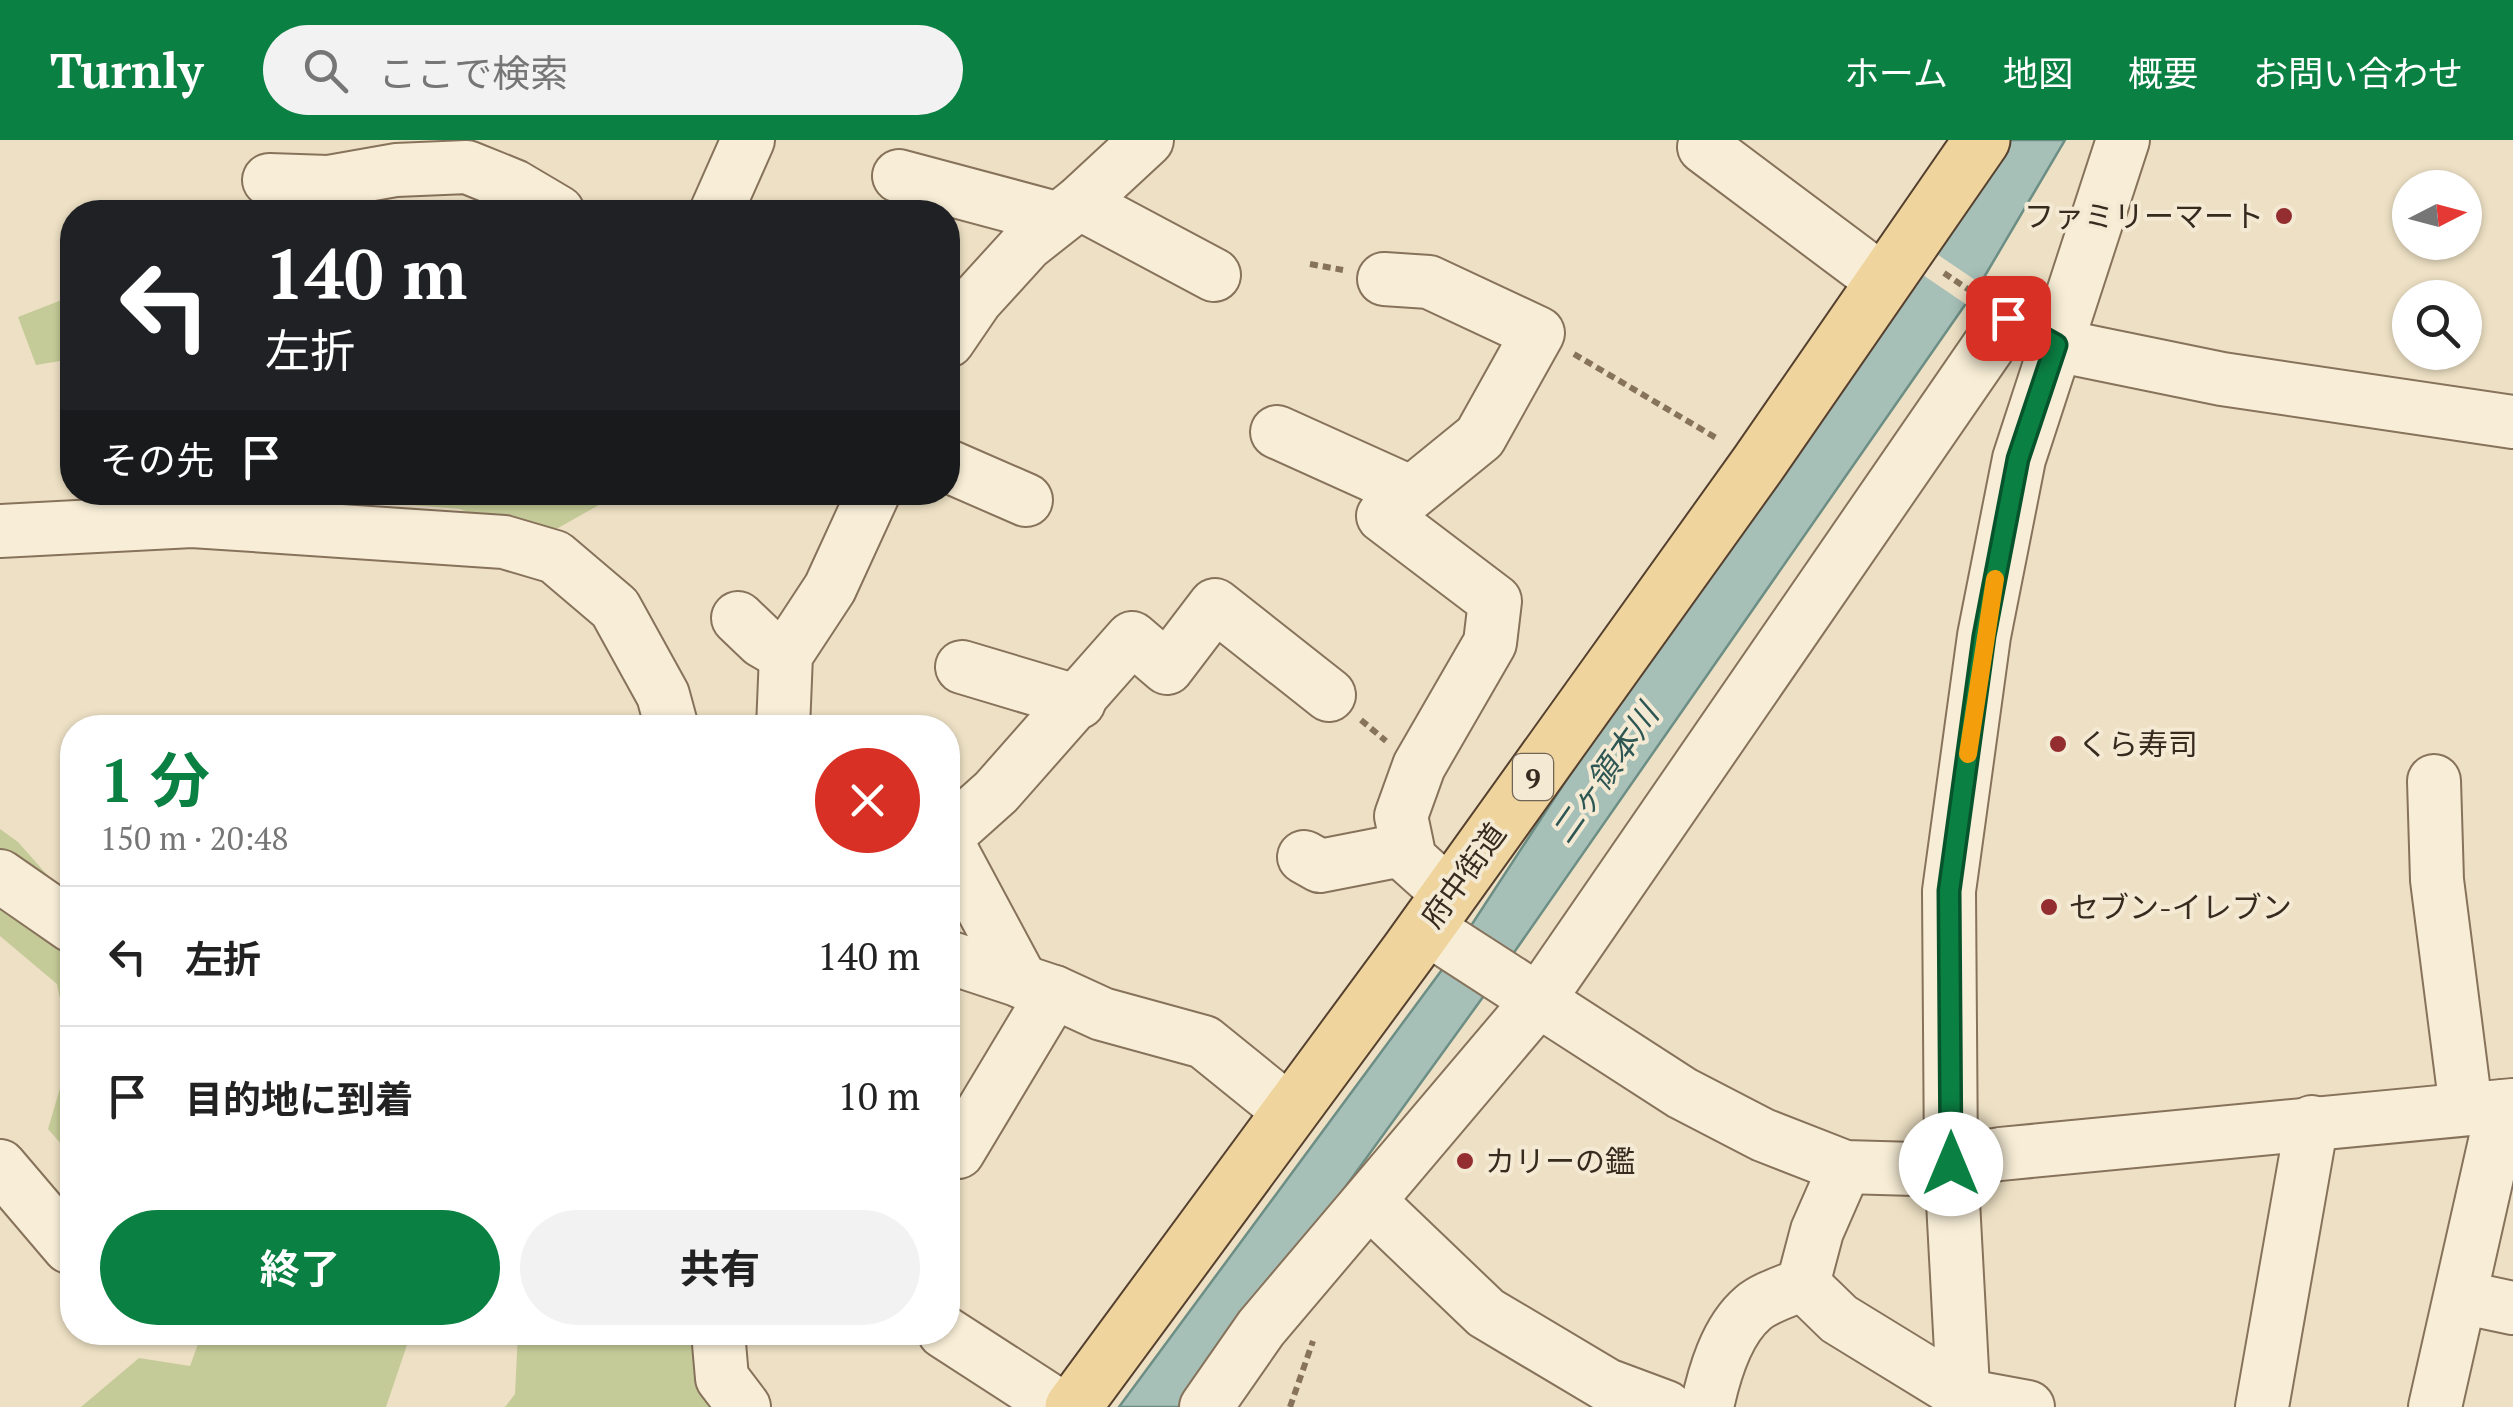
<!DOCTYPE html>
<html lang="ja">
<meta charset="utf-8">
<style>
body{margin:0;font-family:"PT Serif","Noto Sans JP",serif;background:#f2f2f2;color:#222;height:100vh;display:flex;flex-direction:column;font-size:38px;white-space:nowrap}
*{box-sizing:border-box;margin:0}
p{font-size:32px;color:#767676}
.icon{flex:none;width:55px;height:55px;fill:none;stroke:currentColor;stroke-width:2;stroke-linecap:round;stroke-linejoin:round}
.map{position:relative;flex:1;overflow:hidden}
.side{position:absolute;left:60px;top:575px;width:900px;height:630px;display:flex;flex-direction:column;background:#fff;border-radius:40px;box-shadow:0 2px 8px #0004}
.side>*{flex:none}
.guide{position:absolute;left:60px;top:60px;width:900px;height:305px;border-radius:40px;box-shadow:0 2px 8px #0004;background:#202124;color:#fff;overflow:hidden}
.needle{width:65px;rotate:84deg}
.buttons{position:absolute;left:2392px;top:30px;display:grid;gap:20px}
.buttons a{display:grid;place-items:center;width:90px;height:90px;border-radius:50%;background:#fff;box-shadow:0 2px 8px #0004;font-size:50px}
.pin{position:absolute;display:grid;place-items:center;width:85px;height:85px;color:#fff;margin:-42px;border-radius:20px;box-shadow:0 5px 15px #0006}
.me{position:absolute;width:110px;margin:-55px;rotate:0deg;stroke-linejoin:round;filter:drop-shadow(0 0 8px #0008)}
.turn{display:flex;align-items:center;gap:35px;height:210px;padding:0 40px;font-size:45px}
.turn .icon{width:130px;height:130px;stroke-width:2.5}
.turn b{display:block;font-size:70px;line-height:85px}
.then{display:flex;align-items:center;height:95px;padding:0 40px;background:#0003;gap:20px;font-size:38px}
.round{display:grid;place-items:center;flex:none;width:105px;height:105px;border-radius:52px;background:#f2f2f2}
.head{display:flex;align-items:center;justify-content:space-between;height:170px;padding:0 40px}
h1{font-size:60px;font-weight:700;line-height:75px;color:#0b8043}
.button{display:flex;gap:20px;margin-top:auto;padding:20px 40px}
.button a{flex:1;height:115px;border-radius:60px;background:#0b8043;color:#fff;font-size:40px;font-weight:700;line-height:115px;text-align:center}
.button a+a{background:#f2f2f2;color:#222}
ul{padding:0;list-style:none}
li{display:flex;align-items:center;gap:30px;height:140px;padding:0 40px;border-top:2px solid #e0e0e0}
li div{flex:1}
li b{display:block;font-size:38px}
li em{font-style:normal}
header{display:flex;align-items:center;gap:60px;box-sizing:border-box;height:140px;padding:0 50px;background:#0b8043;color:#fff}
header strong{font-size:48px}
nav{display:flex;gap:55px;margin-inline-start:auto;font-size:35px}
.search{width:700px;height:90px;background:#f2f2f2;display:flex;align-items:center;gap:25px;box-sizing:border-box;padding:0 35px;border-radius:55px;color:#767676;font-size:38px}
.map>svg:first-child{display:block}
</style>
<header>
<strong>Turnly</strong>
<div class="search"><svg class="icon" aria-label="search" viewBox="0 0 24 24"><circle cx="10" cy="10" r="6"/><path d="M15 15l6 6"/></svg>ここで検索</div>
<nav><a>ホーム</a><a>地図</a><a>概要</a><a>お問い合わせ</a></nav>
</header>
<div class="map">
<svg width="2513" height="1267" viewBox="0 0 2513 1267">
<rect width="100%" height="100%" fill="#ede0c4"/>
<!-- green -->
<g fill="#c5cb98">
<path d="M72,156V219L36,225L18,177Z"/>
<path d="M271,353H620L537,400L460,369Z"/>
<path d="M0,689L18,702L72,763V1052L61,1043L62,1005L48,989L71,911L57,844L0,796Z"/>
<path d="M202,1193V1192L411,1193L386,1267H81L139,1218L190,1226Z"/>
<path d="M518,1193H703L709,1267H505L515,1254Z"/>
</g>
<!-- water -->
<path fill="#a6c0b8" stroke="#6d8e85" stroke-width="2.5" d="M2006,0H2065L1983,139L1483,857L1186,1267H1119L1444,827L1563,645Z"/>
<!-- pier -->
<path fill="#ede0c4" d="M1928,108L1984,146L1970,167L1914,129Z"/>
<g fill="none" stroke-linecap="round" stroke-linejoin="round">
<!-- minor casing -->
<g stroke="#87725b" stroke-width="56">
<g id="minor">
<path d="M1704,7L1883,141"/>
<path d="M899,36L1056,78"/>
<path d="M269,40L328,42L396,30L467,27L514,46L558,72"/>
<path d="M1079,63L1214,135"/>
<path d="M716,72L748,0"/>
<path d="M1384,139L1429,142L1538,193L1480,297L1383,376L1495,461L1490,503L1419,626L1401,676L1410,719L1449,754"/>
<path d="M948,201L976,160L1027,104L1079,63L1147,0"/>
<path d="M1277,292L1410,352"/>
<path d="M948,326L1026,360"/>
<path d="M0,391L192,381L504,402L555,417L615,468L663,555L672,588"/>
<path d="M738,478L762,501L786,515"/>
<path d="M962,527L1079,562"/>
<path d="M783,588L786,515L830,448L874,352"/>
<path d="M2434,641L2437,740L2466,968"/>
<path d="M948,695L996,652L1132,498L1167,528L1215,465L1329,555"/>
<path d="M948,704L1022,842"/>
<path d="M1304,717L1320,726L1407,709"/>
<path d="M0,736L72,786"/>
<path d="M1425,787L1682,953L1763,995L1845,1027L1915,1029L2000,1014L2513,965"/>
<path d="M948,817L1054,852L1102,874L1204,902L1288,970"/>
<path d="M958,1012L1054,852"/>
<path d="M0,1026L69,1107L72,1105"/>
<path d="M1370,1062L1486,1173L1607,1245L1666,1267"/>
<path d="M1803,1144L1839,1179L1963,1255L2028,1267"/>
<path d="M2461,1157L2513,1168"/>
<path d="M718,1192L722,1238L744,1267"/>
<path d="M944,1192L1060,1267"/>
<path d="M1206,1267L1261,1188L1537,862L2008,178L2056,205L2222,239L2513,282"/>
<path d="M1707,1267C1714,1234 1726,1191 1753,1168C1766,1157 1788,1151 1803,1144L1817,1091L1845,1027"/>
<path d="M1964,1267L1951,1024L1949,751L1984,496L2019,319L2123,0"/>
<path d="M2262,1267L2312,982"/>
<path d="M2435,1267L2503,966"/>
</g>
</g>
<!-- major casing -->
<g stroke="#55402f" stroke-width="59">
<path id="major" d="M1073,1267L1409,811L1758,324L1982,0"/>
</g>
<!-- path -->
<g stroke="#87725b" stroke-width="6" stroke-dasharray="8 5" stroke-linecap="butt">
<path d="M1310,124L1343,130"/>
<path d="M1944,133L1975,154"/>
<path d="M1574,214L1718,299"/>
<path d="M1361,580L1386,601"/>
<path d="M1290,1267L1313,1201"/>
</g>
<!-- minor -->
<use href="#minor" stroke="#f8eed7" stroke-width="52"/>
<!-- major -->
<use href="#major" stroke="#efd49d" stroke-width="55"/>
</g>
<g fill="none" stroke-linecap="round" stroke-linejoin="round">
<!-- route casing -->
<g stroke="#07532c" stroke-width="25">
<path id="route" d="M1951,1024L1949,751L1984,496L2018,319L2056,205L2008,178"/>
</g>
<!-- route -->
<use href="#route" stroke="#0b8043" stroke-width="18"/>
<!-- slow -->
<path stroke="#f59e0b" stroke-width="18" d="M1968,614L1995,439"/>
</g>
<!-- markers -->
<g fill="#942d2f" stroke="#f4ead4" stroke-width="4">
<circle cx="2284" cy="76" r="10"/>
<circle cx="2058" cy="604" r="10"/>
<circle cx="2049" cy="767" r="10"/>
<circle cx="1465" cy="1021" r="10"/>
</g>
<g text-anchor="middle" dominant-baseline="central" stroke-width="8" stroke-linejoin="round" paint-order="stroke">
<!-- shield labels -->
<rect fill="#f4ead4" stroke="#706455" stroke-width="2.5" x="1513" y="614" width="40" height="46" rx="8"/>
<g font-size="28" font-weight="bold" fill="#372a1f">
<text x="1533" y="637">9</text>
</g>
<!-- poi labels -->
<g font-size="30" fill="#372a1f" stroke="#f4ead4" text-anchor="start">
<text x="2264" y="76" text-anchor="end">ファミリーマート</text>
<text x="2078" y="604">くら寿司</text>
<text x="2069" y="767">セブン-イレブン</text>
<text x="1485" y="1021">カリーの鑑</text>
</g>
<!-- street labels -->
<g font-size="30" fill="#372a1f" stroke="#f4ead4">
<text transform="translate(1463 735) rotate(-54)">府中街道</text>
</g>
<!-- water labels -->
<g font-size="32" font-style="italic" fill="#2e5754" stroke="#f4ead4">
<text transform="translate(1604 633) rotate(-55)">二ヶ領本川</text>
</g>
</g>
</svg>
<div class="buttons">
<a><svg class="needle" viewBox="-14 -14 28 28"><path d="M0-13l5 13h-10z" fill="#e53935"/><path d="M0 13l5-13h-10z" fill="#767676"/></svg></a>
<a><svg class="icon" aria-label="search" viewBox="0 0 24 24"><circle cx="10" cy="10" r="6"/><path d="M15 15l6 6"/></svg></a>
</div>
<div class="pin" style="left:2008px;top:178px;background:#d93025"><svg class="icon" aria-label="arrive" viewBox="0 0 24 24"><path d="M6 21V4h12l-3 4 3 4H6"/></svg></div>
<svg class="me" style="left:1951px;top:1024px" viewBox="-20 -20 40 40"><circle r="19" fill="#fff"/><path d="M0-13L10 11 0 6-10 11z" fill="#0b8043"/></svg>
<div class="guide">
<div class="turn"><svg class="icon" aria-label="left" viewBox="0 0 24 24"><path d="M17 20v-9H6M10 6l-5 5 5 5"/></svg><div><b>140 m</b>左折</div></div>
<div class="then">その先<svg class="icon" aria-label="arrive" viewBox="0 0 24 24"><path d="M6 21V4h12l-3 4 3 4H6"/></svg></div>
</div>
<section class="side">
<div class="head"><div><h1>1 分</h1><p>150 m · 20:48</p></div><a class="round" style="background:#d93025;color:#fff"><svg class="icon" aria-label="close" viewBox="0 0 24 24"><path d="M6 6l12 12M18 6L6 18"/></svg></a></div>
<ul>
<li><svg class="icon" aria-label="left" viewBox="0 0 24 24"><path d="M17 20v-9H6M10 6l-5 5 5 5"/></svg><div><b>左折</b></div><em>140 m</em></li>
<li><svg class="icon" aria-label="arrive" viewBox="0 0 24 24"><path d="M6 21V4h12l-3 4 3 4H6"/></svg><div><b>目的地に到着</b></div><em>10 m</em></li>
</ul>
<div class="button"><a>終了</a><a>共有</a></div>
</section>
</div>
